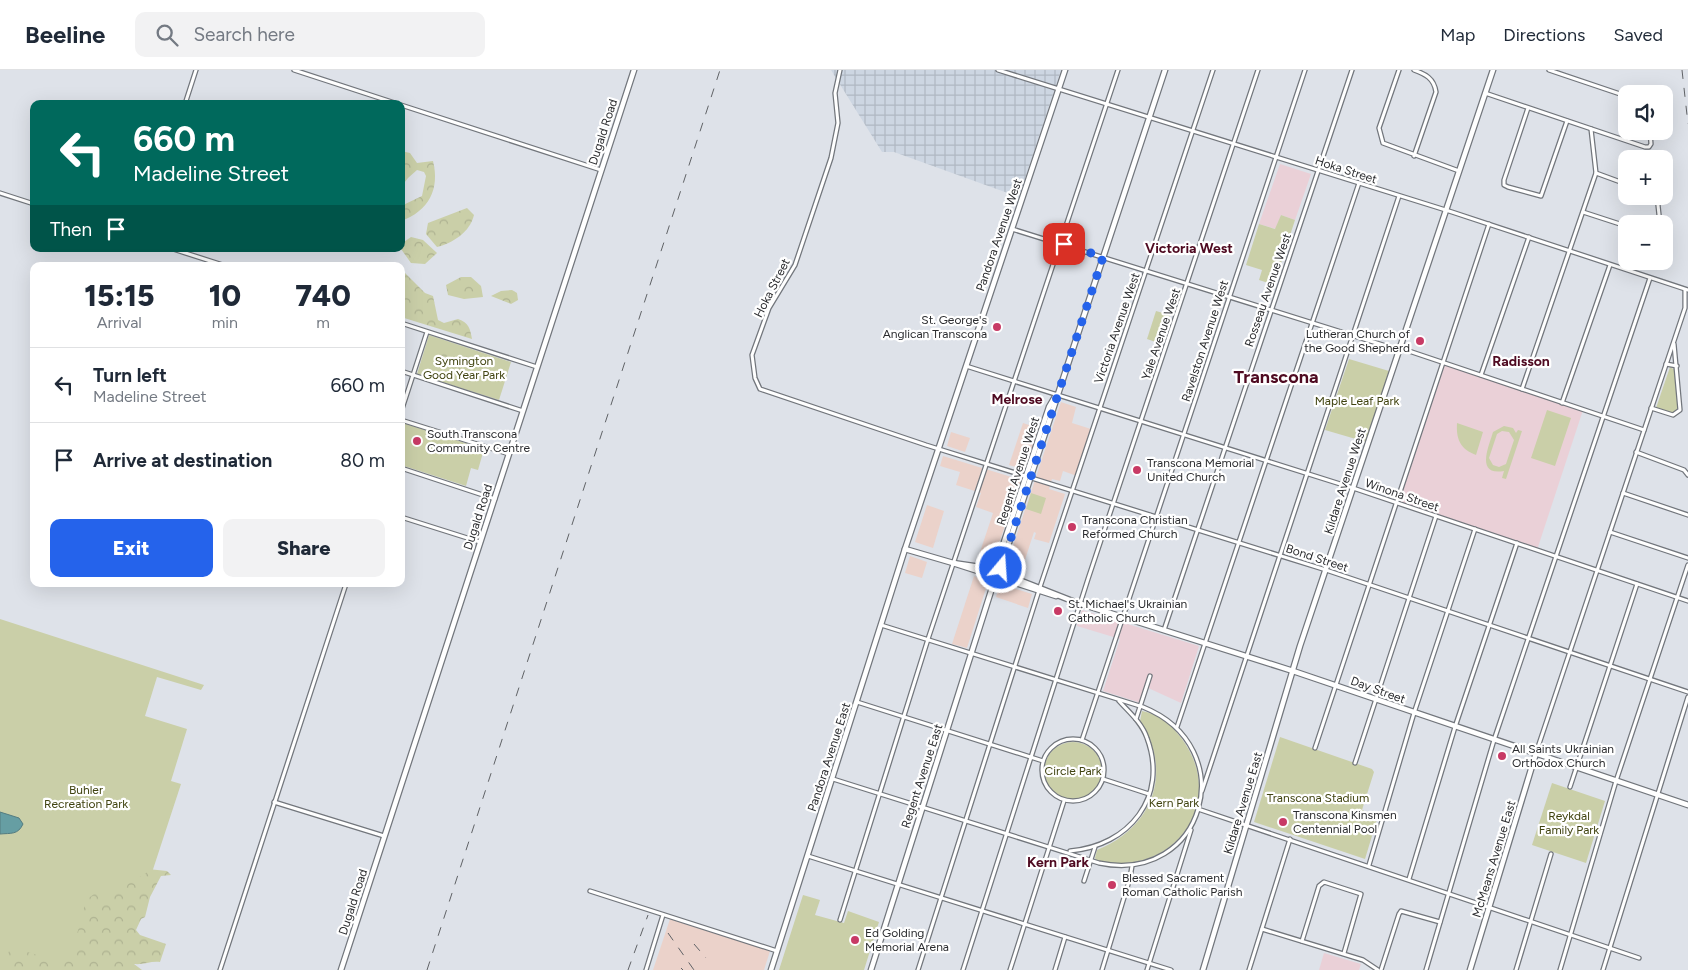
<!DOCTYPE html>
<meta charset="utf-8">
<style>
body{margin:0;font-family:Figtree,sans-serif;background:#f2f2f3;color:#1f2937;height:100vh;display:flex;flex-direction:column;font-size:19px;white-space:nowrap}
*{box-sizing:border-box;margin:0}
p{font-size:16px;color:#747a83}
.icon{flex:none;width:28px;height:28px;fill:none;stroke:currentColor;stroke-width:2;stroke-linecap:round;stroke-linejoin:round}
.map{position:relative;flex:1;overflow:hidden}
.panel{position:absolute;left:30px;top:192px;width:375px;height:325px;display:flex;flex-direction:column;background:#fff;border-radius:10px;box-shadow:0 5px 20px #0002}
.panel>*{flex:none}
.banner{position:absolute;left:30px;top:30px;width:375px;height:152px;border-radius:10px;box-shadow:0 5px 20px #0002;background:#00695c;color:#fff;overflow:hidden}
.buttons{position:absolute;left:1618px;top:15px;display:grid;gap:10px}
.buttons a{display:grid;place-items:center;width:55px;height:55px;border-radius:10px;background:#fff;box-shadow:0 5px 20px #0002;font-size:25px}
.pin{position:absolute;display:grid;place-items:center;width:42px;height:42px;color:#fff;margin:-21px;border-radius:10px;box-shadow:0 2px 8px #0006}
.me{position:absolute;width:55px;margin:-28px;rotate:18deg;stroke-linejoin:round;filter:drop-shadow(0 0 4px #0008)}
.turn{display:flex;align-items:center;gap:18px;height:105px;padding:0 20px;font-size:22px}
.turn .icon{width:65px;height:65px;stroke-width:2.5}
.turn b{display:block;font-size:35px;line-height:42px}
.then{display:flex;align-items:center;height:48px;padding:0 20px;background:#0003;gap:10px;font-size:19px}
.eta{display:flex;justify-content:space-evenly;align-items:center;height:85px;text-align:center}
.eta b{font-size:30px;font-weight:800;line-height:35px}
.action{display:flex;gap:10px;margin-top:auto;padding:10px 20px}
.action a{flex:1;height:58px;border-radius:10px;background:#2563eb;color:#fff;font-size:20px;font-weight:800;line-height:58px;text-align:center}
.action a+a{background:#f2f2f3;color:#1f2937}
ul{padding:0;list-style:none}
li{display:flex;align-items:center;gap:15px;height:75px;padding:0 20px;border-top:1px solid #e0e1e3}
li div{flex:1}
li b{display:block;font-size:19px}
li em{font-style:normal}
header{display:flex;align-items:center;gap:30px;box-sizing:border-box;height:70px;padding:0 25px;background:#fff;border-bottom:1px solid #e0e1e3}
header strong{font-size:24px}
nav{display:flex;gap:28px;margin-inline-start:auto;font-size:18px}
.search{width:350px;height:45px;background:#f2f2f3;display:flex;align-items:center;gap:12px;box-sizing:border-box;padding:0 18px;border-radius:10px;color:#747a83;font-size:19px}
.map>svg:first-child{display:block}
</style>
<header>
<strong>Beeline</strong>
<div class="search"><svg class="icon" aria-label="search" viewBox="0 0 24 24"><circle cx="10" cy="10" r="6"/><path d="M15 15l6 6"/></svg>Search here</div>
<nav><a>Map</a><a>Directions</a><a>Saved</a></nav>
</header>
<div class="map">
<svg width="1688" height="900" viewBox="0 0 1688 900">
<defs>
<pattern id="industrial-grid" width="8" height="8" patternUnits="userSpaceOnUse" patternTransform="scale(1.25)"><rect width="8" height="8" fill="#cdd6e2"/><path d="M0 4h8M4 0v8" fill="none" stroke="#b0b8c2"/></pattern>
<pattern id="forest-crowns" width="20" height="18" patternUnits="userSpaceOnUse" patternTransform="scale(1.25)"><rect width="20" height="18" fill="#cacfa8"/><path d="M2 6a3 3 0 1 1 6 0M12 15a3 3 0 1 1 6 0" fill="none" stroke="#aeb291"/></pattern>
</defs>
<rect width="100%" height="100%" fill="#dee2e9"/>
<!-- commercial -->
<g fill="#ebd2ca">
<path d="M1061,332L1076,337L1072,353L1091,359L1077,406L1063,401L1060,411L1052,409L1049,419L1065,424L1049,473L1034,469L1036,463L1034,462L1020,505L1005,500Z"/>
<path d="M1023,353L1038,358L1025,400L1009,395Z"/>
<path d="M951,362L970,368L965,382L947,376Z"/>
<path d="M943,386L1021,410L991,496L977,491L993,443L976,437L981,423L956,415L960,402L940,396Z"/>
<path d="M927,435L944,441L933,478L915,472Z"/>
<path d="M910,486L927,492L922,508L905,503Z"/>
<path d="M974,506L984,511L987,515L967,578L952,574Z"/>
<path d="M1000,514L1032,524L1028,538L996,527Z"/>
<path d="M670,849L770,881L764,900H653Z"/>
</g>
<!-- industrial -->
<path fill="url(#industrial-grid)" d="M831,0H1061L1019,127L894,82H882Z"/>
<!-- education -->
<g fill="#ead0d7">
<path d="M1280,94L1311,104L1295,150L1281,145L1276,159L1259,154Z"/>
<path d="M1442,292L1583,340L1537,480L1396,432Z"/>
<path d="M1082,540L1199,576L1181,633L1146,617L1141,633L1103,621L1120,569L1077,556Z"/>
<path d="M1324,883L1361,894L1359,900H1319Z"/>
</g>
<!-- green -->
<g fill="#cacfa8" fill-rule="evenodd">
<path d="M1281,145L1295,150L1274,215L1259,210L1262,200L1246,195L1259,154L1275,159Z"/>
<path d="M1156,241L1170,245L1161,274L1147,269Z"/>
<path d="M429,265L511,292L499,330L417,304Z"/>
<path d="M1349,289L1389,301L1366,372L1325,360Z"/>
<path d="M1670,297L1675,300L1679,336L1674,343L1656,338Z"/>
<path d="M1547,340L1571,348L1555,396L1531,388Z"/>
<path d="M403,353L484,379L478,400L471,398L466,416L401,395Z"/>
<path d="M1457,353L1483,362L1476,385C1460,379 1456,369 1457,353Z"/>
<path d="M1504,356L1513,358L1516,363L1518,360L1522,361L1506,409L1502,408L1504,401C1475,406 1489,376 1493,362ZM1502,361L1509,362L1514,370L1506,394L1499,397L1493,395L1489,388L1497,364Z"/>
<path d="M1031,423L1046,428L1041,444L1026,439Z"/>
<path d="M0,549L204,615L201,620L157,607L145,646L187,659L171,711L181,714L120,900H0Z"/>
<path d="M1142,641C1159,644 1172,655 1182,669C1229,733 1172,810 1096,790L1095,788L1097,780C1152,758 1174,703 1140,651Z"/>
<path d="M1280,667L1372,699L1374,702L1362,740L1378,746L1365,789L1254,752Z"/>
<circle cx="1073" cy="701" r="29"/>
<path d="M1552,713L1605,731L1586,793L1532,775Z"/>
<path d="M803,825L820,830L815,845L844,853L848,841L879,852L864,900H779Z"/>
</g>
<!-- forest -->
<g fill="url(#forest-crowns)">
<path d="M401,81L410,83L417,93L433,91C440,119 429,141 401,151V136L422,126L426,106L424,102L417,100L408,108L401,117Z"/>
<path d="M467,138L474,145C470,162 453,173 437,177L426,164L428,153Z"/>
<path d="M411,167L423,170L437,183L425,194L411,193L401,179V174Z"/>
<path d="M401,199L425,223L433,226L438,250L444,253L458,249C469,253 470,258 472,269L401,247Z"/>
<path d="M461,207H471L481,216L483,227L464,229L448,225L446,215Z"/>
<path d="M512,220L517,223L518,230L511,234L491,226L501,221Z"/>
<path d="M442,279L451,285L473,287L475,290L474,295C461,301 448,301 437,290L436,280Z"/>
<path d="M148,799L167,801L171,805L161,806L150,827L145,847L141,849L136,860L140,865L166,874L160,892C150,891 144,895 134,894L142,900H0L11,877L64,893L69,886L77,864L86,830L94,824L113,823L146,803Z"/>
</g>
<!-- water -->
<path fill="#669ea3" stroke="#547c80" d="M0,742L19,748L23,754C18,765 11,763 0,764Z"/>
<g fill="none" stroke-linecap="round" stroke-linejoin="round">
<!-- street casing -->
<g stroke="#72767c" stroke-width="5.5">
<g id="street">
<path d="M294,0L398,34"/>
<path d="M840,0L835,23L838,53L831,88L795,195L769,238L752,285L755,308L760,319L926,375L1326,500L1688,622"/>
<path d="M998,0L1452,142L1688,220"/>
<path d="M1399,0L1379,58L1383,73L1459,101"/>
<path d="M1414,0C1425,4 1434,8 1436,22L1414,86"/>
<path d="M1549,0L1626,26"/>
<path d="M1485,23L1645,77H1649L1651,74L1650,61"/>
<path d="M185,34L196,0"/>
<path d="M401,35L601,100"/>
<path d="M1528,38L1504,110V115L1508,117L1541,126L1567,51"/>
<path d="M1596,103L1626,114"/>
<path d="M0,123L34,134"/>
<path d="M1657,126L1660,154"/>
<path d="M1583,142L1626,156"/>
<path d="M1012,159L1399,280"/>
<path d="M173,179L226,196"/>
<path d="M401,253L537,297"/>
<path d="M1400,278L1644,360"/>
<path d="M1666,294L1677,296"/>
<path d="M966,296L1353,418L1688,531"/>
<path d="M401,301L523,341"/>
<path d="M1481,305L1529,167"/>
<path d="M1522,319L1596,103L1591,59"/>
<path d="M1562,333L1610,195"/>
<path d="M1651,338L1673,345L1680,340L1674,274"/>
<path d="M401,342L427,262"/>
<path d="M401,350L509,384"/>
<path d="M1636,382L1684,400L1688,405"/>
<path d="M401,398L495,429"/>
<path d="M1623,423L1688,445"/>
<path d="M401,447L480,472"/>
<path d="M1610,462L1688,488"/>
<path d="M1164,560L1352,0"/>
<path d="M857,632L1043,691"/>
<path d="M1136,649L1150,606"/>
<path d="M1177,657L1359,113"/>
<circle cx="1073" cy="700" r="31"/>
<path d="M1082,670L1305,0"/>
<path d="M1315,678L1489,154"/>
<path d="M1536,683L1685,238V220"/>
<path d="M1355,693L1436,446"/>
<path d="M833,709L1099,793C1204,815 1244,678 1143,637L881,555"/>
<path d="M1103,709L1149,724"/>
<path d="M1570,717L1637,514"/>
<path d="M1202,721L1399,126"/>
<path d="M274,732L384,766"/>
<path d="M1198,739L1639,888"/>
<path d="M1070,781C1129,776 1169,727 1147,668C1142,653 1129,642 1119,631"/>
<path d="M808,786L1171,900"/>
<path d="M1369,795L1414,643L1475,459"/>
<path d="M1409,809L1455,657L1517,473"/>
<path d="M1084,811L1095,777"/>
<path d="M590,821L777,881"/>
<path d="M840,850L929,566L1118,0"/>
<path d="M1262,859L1363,890L1378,900"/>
<path d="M1302,871L1319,816L1324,812L1361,824L1344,883"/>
<path d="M220,900L346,514"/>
<path d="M646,900L663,845"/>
<path d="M918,900L1041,514L1213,0"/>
<path d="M963,900L1088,509L1258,0"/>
<path d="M1010,900L1064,731"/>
<path d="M1055,900L1065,867"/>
<path d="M1102,900L1130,808L1132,796"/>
<path d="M1147,900L1191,760"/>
<path d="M1249,900L1290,769"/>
<path d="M1381,900L1399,844L1401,841L1440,852"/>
<path d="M1426,900L1494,670L1650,208"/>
<path d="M1516,900L1551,784"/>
<path d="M1560,900L1616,711L1688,495"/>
<path d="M1603,900L1688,627"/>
</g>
</g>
<!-- secondary casing -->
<g stroke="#72767c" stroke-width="7">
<g id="secondary">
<path d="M905,479L953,493L980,497L1019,510L1075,532L1293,601L1688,735"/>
<path d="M953,493L1056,526"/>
<path d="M992,518L991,513L996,496L1049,337L1056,325"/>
<path d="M341,900L634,0"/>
<path d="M771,900L905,479L1065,0"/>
<path d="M871,900L992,518L995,515L1165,0"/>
<path d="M1203,900L1300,576L1493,0"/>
<path d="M1470,900L1536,683"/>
</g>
</g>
<!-- street -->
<use href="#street" stroke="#fff" stroke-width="3"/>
<!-- secondary -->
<use href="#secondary" stroke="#fff" stroke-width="4.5"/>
<!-- rail -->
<g stroke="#606266" stroke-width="1" stroke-dasharray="9 9" stroke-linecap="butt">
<path d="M1682,0L1688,54"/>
<path d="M668,863L694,900"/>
<path d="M694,874L706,888"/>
<path d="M681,898L683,900"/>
<path d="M427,900L720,0"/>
<path d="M628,900L648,845"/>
</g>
</g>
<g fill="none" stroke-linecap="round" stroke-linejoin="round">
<!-- route -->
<path stroke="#2563eb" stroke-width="9" stroke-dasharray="0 16.2" d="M1001,498L1103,187L1064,174"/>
</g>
<!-- markers -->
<g fill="#c83a65" stroke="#fff" stroke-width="2">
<circle cx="997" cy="257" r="5"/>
<circle cx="1420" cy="271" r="5"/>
<circle cx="417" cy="371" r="5"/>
<circle cx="1137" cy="400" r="5"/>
<circle cx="1072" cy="457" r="5"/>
<circle cx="1058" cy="541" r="5"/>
<circle cx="1502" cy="686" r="5"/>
<circle cx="1283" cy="752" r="5"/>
<circle cx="1112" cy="815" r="5"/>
<circle cx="855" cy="870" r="5"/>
</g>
<g text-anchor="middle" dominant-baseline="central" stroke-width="4.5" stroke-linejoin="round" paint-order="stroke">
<!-- street labels -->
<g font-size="12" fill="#2b2c2f" stroke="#fff">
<text transform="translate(603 62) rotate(-72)">Dugald Road</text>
<text transform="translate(1346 100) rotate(18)">Hoka Street</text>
<text transform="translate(999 165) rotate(-71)">Pandora Avenue West</text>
<text transform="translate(772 218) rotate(-63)">Hoka Street</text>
<text transform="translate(1268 220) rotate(-71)">Rosseau Avenue West</text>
<text transform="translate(1117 258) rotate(-71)">Victoria Avenue West</text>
<text transform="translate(1161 264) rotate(-71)">Yale Avenue West</text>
<text transform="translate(1205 271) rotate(-72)">Ravelston Avenue West</text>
<text transform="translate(1018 401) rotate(-72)">Regent Avenue West</text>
<text transform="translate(1345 411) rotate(-72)">Kildare Avenue West</text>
<text transform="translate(1402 425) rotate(19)">Winona Street</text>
<text transform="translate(478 447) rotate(-72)">Dugald Road</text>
<text transform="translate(1317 488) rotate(18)">Bond Street</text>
<text transform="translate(1378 620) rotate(20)">Day Street</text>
<text transform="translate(829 687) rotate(-72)">Pandora Avenue East</text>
<text transform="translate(922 706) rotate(-72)">Regent Avenue East</text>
<text transform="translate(1243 733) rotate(-73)">Kildare Avenue East</text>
<text transform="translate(1494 789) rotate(-73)">McMeans Avenue East</text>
<text transform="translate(353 832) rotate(-72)">Dugald Road</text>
</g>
<!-- poi labels -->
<g font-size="12" fill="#2b2c2f" stroke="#fff" text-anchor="start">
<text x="987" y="250" text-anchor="end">St. George's<tspan x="987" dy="14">Anglican Transcona</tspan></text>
<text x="1410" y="264" text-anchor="end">Lutheran Church of<tspan x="1410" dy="14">the Good Shepherd</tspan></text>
<text x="427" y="364">South Transcona<tspan x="427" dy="14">Community Centre</tspan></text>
<text x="1147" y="393">Transcona Memorial<tspan x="1147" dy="14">United Church</tspan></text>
<text x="1082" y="450">Transcona Christian<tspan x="1082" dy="14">Reformed Church</tspan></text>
<text x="1068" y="534">St. Michael's Ukrainian<tspan x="1068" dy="14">Catholic Church</tspan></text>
<text x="1512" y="679">All Saints Ukrainian<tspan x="1512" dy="14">Orthodox Church</tspan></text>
<text x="1293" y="745">Transcona Kinsmen<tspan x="1293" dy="14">Centennial Pool</tspan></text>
<text x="1122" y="808">Blessed Sacrament<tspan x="1122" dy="14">Roman Catholic Parish</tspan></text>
<text x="865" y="863">Ed Golding<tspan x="865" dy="14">Memorial Arena</tspan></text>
</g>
<!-- park labels -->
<g font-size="12" fill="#404310" stroke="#fff">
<text x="464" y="291">Symington<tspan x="464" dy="14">Good Year Park</tspan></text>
<text x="1357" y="331">Maple Leaf Park</text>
<text x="1073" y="701">Circle Park</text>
<text x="86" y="720">Buhler<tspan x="86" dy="14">Recreation Park</tspan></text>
<text x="1318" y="728">Transcona Stadium</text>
<text x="1174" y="733">Kern Park</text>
<text x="1569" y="746">Reykdal<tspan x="1569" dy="14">Family Park</tspan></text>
</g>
<!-- neighbourhood labels -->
<g font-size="14" font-weight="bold" fill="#4f0a21" stroke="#fff">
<text x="1189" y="178">Victoria West</text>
<text x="1521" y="291">Radisson</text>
<text x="1017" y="329">Melrose</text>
<text x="1058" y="792">Kern Park</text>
</g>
<!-- district labels -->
<g font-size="18" font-weight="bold" fill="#4f0a21" stroke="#fff">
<text x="1276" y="307">Transcona</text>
</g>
</g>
</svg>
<div class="buttons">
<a><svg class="icon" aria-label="sound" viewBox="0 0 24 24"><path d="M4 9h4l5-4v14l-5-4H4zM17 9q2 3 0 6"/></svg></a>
<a>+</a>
<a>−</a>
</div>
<div class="pin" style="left:1064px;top:174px;background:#d93025"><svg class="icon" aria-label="arrive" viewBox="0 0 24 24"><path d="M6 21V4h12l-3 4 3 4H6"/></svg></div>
<svg class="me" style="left:1001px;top:498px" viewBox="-20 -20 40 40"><circle r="17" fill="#2563eb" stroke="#fff" stroke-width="3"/><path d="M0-11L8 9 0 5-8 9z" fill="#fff"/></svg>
<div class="banner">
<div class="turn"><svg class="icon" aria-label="left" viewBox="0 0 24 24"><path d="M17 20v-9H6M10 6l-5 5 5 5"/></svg><div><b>660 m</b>Madeline Street</div></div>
<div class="then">Then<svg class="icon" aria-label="arrive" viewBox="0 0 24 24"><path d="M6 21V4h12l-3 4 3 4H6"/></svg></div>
</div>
<section class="panel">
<div class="eta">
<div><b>15:15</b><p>Arrival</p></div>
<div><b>10</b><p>min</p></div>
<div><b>740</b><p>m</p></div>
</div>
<ul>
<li><svg class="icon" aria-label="left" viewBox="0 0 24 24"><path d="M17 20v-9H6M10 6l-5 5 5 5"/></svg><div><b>Turn left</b><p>Madeline Street</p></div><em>660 m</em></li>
<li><svg class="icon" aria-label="arrive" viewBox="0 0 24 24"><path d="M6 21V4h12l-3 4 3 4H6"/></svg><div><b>Arrive at destination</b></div><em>80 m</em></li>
</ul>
<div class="action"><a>Exit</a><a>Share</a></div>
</section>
</div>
